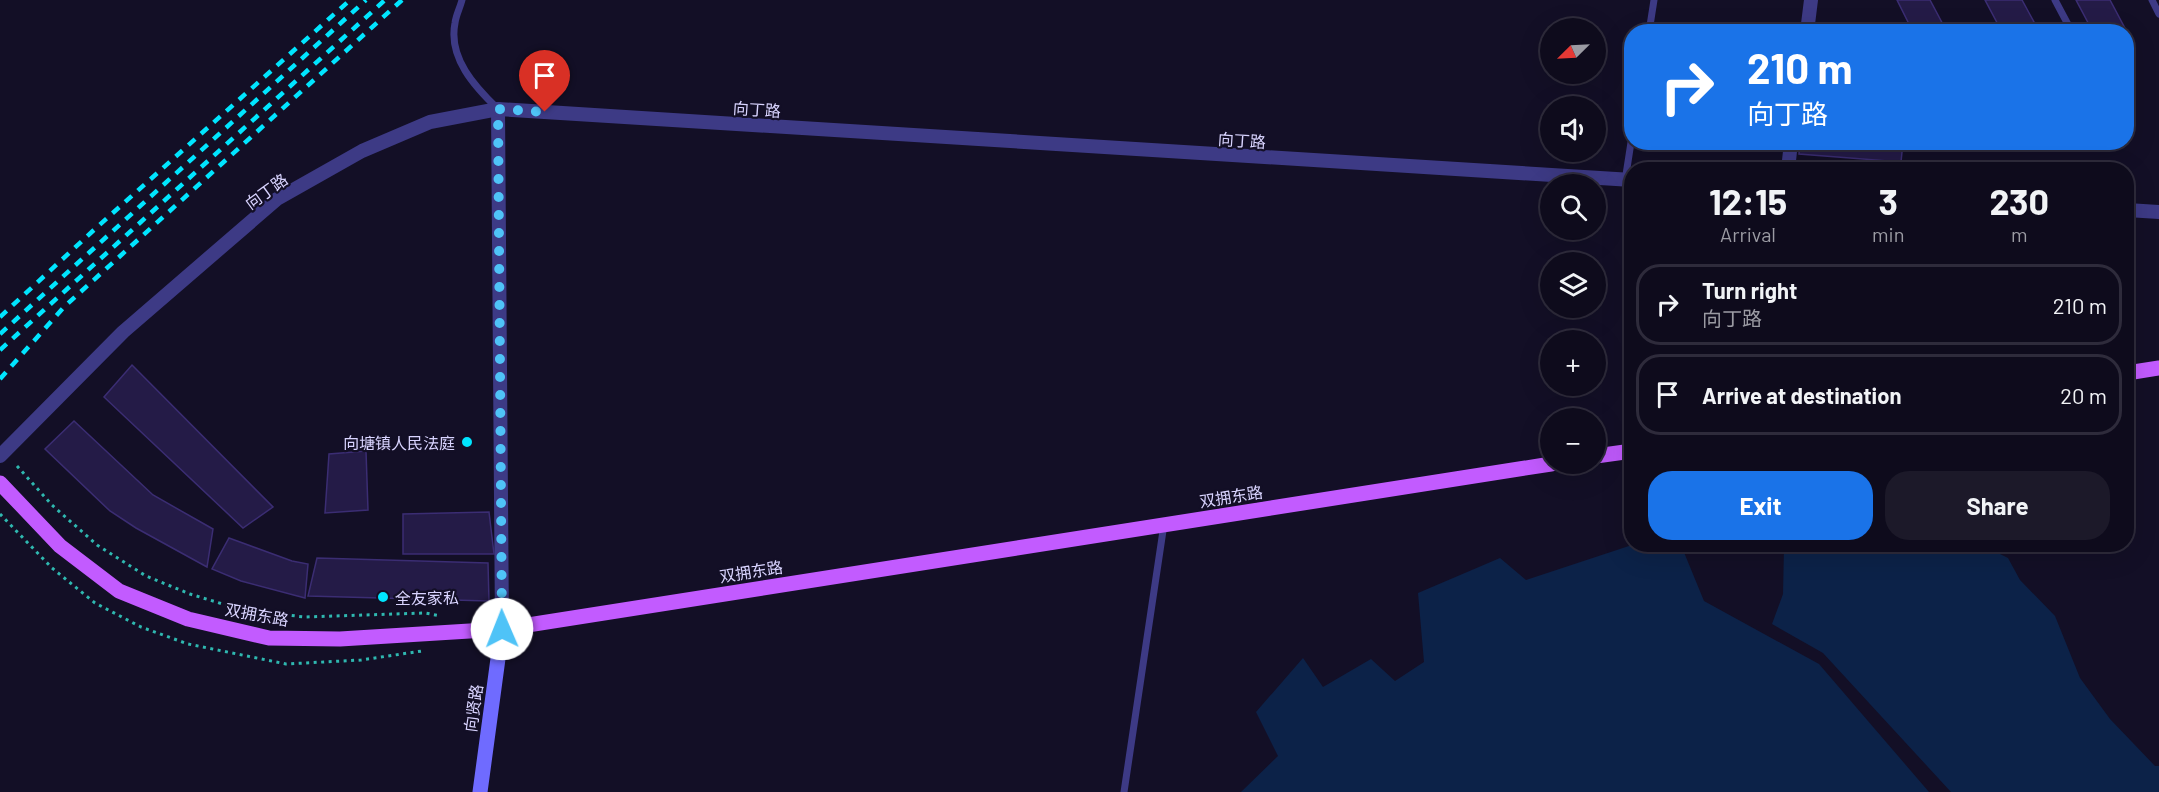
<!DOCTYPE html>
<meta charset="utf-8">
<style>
body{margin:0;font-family:Barlow,"Noto Sans SC",sans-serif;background:#1c1929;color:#f1f3f6;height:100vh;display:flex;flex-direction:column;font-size:22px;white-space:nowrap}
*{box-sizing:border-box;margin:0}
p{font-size:20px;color:#9b9ba3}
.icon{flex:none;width:33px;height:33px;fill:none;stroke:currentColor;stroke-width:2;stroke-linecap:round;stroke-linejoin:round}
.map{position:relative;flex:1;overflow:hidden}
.side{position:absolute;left:1624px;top:162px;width:510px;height:390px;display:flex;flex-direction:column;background:#0e0b1c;border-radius:24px;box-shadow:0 6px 24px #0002,0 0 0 2px #2e2b3b}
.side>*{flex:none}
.guide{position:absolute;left:1624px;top:24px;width:510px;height:126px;border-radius:24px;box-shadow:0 6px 24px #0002,0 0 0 2px #2e2b3b;background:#1a73e8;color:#fff;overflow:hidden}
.needle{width:39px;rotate:246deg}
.buttons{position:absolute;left:1540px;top:18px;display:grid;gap:12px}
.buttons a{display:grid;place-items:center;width:66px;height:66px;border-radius:50%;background:#0e0b1c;box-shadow:0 6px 24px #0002,0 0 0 2px #2e2b3b;font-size:30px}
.pin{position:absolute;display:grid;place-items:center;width:51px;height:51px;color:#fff;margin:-62px -26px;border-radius:50% 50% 50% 0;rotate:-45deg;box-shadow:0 0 6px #0007}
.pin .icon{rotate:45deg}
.me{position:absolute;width:66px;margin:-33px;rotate:359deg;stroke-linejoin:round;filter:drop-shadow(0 0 4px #0008)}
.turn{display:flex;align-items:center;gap:21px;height:126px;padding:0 24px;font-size:27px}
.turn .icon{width:78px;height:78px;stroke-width:2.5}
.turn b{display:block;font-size:42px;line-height:51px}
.eta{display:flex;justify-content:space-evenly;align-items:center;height:102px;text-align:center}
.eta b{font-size:36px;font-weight:700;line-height:42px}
.action{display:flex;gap:12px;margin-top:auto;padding:12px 24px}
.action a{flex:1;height:69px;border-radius:24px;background:#1a73e8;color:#fff;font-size:24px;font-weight:700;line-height:69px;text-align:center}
.action a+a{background:#1c1929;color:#f1f3f6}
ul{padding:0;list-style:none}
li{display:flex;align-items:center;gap:18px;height:81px;margin:0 12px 9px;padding:0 12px;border:3px solid #2e2b3b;border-radius:24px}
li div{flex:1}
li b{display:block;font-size:22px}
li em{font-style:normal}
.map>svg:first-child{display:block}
</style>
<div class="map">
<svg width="2159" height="792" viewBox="0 0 2159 792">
<rect width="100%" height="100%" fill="#130f26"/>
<!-- water -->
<g fill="#0c2248">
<path d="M1632,545H1681L1704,601L1819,664L1929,792H1241L1278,756L1256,712L1303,658L1323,687L1371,659L1395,681L1424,662L1418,593L1500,558L1526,580Z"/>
<path d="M1802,545H1982L2008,558L2020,580L2055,616L2080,678L2110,719L2155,766H2159V792H1951L1823,653L1772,624L1783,594L1784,547Z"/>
</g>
<!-- building -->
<g fill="#241b47" stroke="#3b2d73" stroke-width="1.5">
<path d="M1897,0H1930L1947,32H1913Z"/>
<path d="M1985,0H2022L2034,22L2017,32H2002Z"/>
<path d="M2076,0H2110L2127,32H2093Z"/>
<path d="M2127,32L2134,46L2127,50Z"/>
<path d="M1800,142H1903L1901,162L1799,154Z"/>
<path d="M132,365L273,507L243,528L104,397Z"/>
<path d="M74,421L153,495L213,529L207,567L136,528L110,511L45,449Z"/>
<path d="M366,451L368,510L325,513L329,454Z"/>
<path d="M489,512L494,554H403V514Z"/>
<path d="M229,538L292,561L308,564L305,598L241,581L212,569Z"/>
<path d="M317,558L488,563L489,601L308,596Z"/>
</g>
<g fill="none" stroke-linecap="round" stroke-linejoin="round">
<!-- path -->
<g stroke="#2fb8b0" stroke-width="3" stroke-dasharray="3 4.5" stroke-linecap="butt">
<path d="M17,466L52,505L97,545L146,576L190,594L239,609L304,617L425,613L441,616"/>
<path d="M0,514L52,568L95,603L141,627L188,644L286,664L361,660L422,651"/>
</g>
<!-- lane -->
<g stroke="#3d3a85" stroke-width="7">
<path d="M462,0C460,8 456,15 455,23C448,58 475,87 498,109"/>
<path d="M2055,0L2072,32"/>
<path d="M2152,0L2159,14"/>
<path d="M1649,32L1654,0"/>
<path d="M1625,181L1632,136"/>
<path d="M1124,792L1164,524"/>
</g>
<!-- street -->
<g stroke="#3d3a85" stroke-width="14">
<path d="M1807,32L1811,0"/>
<path d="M498,109L502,629"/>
<path d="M1788,170L1791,142"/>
<path d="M2127,210L2159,212"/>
<path d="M0,456L123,332L277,199L362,151L430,122L498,109L1632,180"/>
</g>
<!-- secondary -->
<path stroke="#6f6bff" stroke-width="15" d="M480,792L502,629"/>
<!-- primary -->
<g stroke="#c25bff" stroke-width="15">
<path d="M2127,373L2159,368"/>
<path d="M1596,456L1632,451"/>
<path d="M0,483L60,546L119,591L188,619L269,638L340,639L502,629L1551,464"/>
</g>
<!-- rail -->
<g stroke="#00e5ff" stroke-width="4.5" stroke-dasharray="9 8" stroke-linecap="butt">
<path d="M0,317L95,229L350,0"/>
<path d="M0,334L366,0"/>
<path d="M0,350L385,0"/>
<path d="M0,379L64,307L402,0"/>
</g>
</g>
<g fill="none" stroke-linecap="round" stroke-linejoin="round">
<!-- route -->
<path stroke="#4fc3f7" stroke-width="10" stroke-dasharray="0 18" d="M502,629L498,109L545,112"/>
</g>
<!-- markers -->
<g fill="#00e5ff" stroke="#130f26" stroke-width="2">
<circle cx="467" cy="442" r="6"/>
<circle cx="383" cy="597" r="6"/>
</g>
<g text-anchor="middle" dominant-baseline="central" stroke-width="4.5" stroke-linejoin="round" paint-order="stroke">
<!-- street labels -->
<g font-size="16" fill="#d9d4ff" stroke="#130f26">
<text transform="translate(757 109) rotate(4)">向丁路</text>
<text transform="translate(1242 140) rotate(4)">向丁路</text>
<text transform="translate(266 191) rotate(-36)">向丁路</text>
<text transform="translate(1231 496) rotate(-9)">双拥东路</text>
<text transform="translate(751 571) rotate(-9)">双拥东路</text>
<text transform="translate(257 614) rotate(10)">双拥东路</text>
<text transform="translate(473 708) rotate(-82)">向贤路</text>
</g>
<!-- poi labels -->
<g font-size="16" fill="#d9d4ff" stroke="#130f26" text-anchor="end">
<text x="455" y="442">向塘镇人民法庭</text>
<text x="395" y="597" text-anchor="start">全友家私</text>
</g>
</g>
</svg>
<div class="buttons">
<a><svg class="needle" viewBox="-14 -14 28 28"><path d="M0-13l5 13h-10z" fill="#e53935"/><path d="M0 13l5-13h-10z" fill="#9b9ba3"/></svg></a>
<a><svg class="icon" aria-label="sound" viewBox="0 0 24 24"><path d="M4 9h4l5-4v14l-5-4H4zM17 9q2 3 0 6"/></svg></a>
<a><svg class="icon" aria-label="search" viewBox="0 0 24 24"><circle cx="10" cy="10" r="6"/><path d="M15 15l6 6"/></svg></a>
<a><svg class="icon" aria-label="layers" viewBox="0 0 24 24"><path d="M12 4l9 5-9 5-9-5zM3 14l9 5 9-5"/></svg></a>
<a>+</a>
<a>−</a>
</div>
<div class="pin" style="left:545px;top:112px;background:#d93025"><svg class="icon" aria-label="arrive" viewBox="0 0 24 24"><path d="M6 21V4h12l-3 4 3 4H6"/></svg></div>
<svg class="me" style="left:502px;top:629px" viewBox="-20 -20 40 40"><circle r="19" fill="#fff"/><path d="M0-13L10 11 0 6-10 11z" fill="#4fc3f7"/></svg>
<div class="guide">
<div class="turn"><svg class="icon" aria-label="right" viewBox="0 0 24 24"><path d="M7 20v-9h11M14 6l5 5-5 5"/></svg><div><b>210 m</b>向丁路</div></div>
</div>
<section class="side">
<div class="eta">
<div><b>12:15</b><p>Arrival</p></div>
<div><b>3</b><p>min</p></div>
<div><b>230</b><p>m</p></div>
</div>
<ul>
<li><svg class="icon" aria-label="right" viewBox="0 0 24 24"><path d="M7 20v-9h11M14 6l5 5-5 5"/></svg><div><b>Turn right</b><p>向丁路</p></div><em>210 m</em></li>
<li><svg class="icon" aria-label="arrive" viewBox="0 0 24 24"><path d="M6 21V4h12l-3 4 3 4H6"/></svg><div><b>Arrive at destination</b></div><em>20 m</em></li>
</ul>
<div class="action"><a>Exit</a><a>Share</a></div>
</section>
</div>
